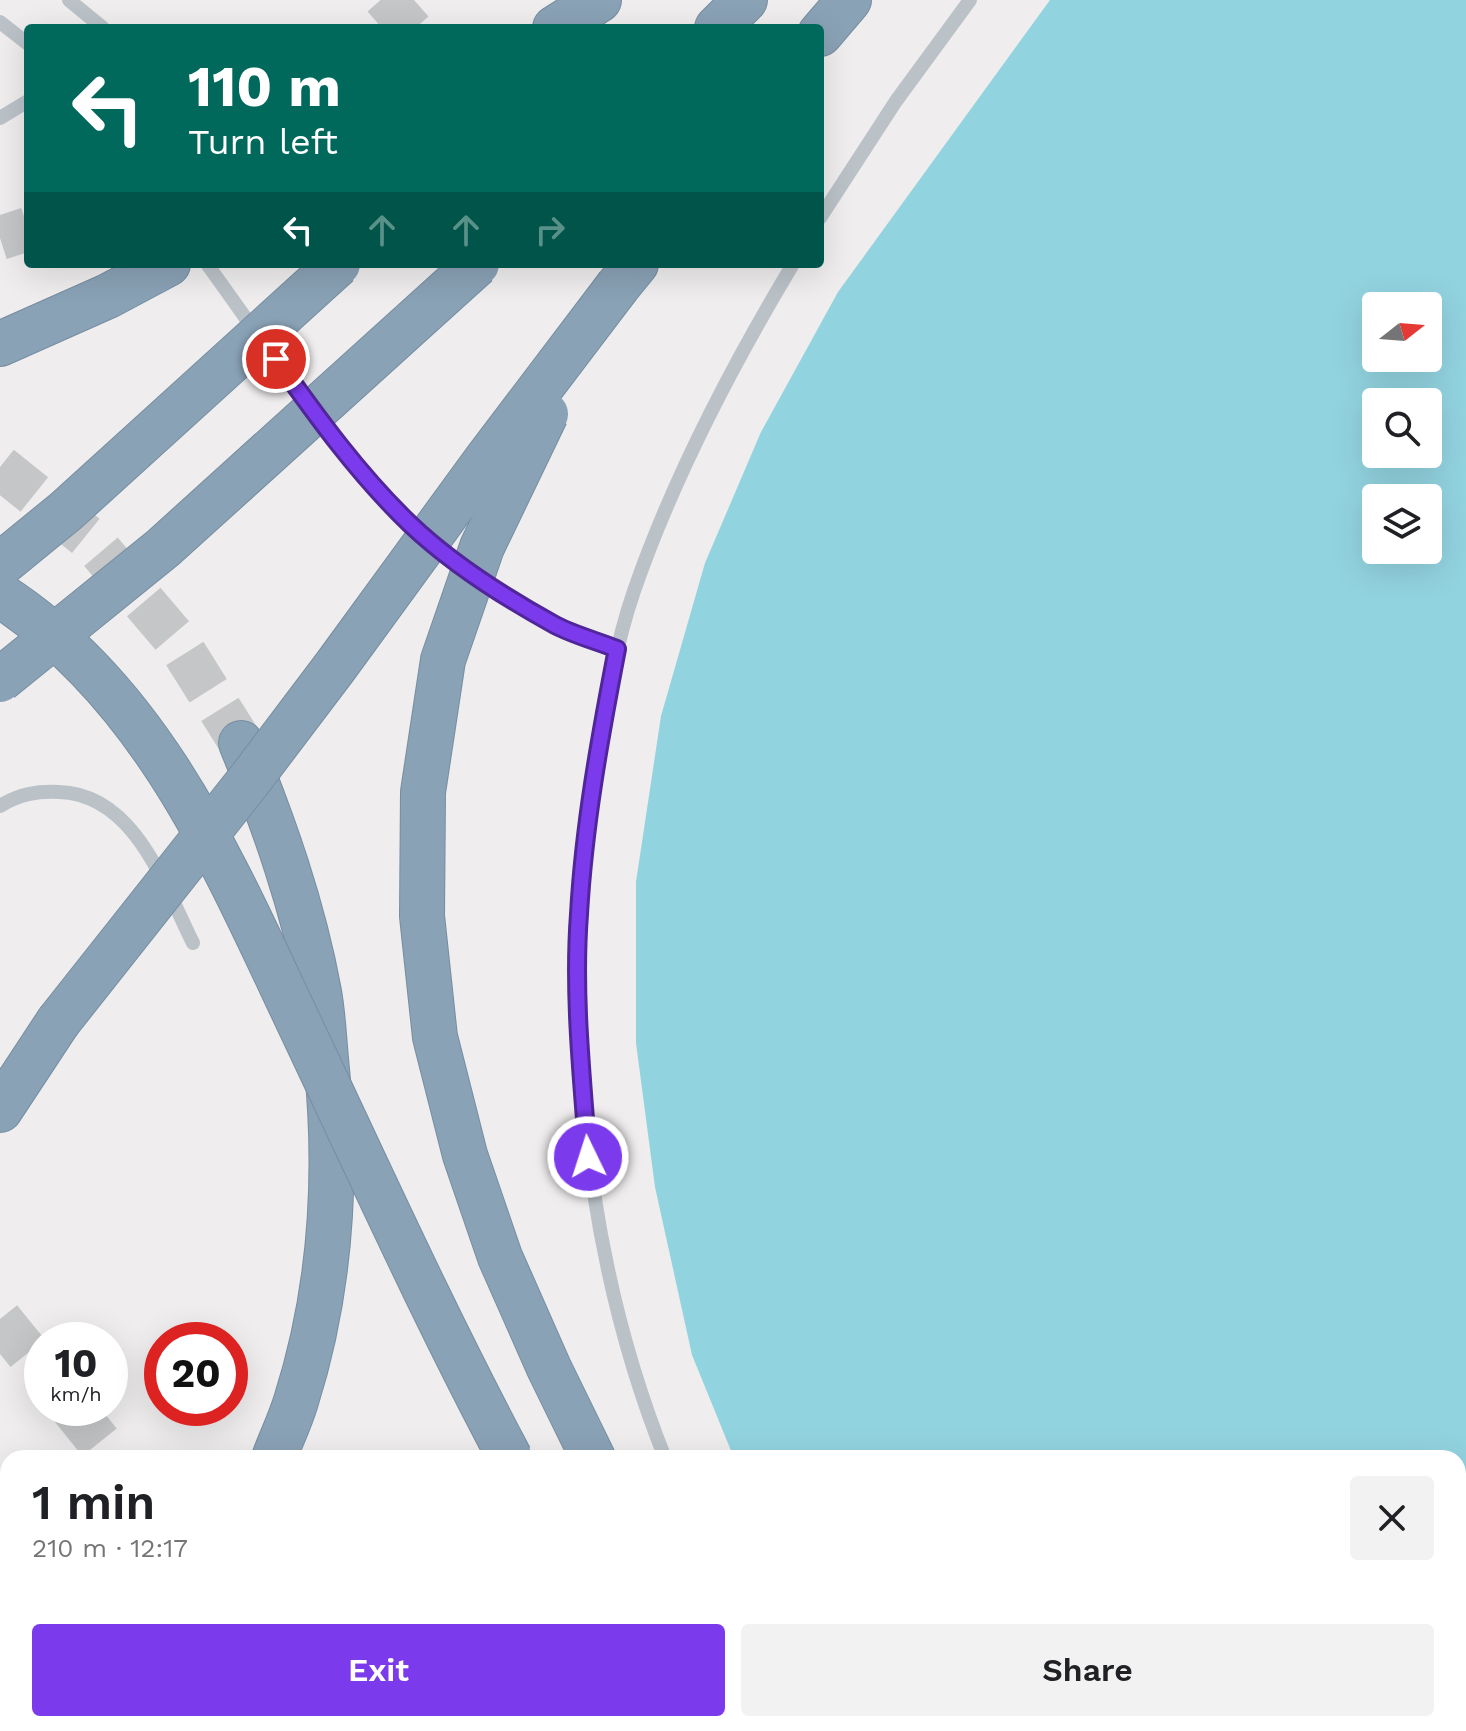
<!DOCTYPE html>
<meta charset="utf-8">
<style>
body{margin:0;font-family:"Work Sans",sans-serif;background:#f2f2f2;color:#202124;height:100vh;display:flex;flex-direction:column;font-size:30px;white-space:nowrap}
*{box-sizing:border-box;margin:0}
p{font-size:26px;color:#757577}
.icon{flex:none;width:44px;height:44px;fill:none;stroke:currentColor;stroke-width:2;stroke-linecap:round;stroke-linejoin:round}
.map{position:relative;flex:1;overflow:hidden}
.side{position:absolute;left:0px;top:1450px;width:1466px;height:282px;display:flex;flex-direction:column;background:#fff;border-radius:24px 24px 0 0;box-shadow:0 8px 32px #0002}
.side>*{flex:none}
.banner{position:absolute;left:24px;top:24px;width:800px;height:244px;border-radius:8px;box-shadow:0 8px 32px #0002;background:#00695c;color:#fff;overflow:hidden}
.needle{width:52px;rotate:73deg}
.controls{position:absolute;left:1362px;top:292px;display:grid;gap:16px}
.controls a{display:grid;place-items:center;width:80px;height:80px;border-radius:8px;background:#fff;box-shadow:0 8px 32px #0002;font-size:40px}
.speed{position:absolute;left:24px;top:1322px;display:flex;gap:16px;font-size:40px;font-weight:700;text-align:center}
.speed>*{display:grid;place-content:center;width:104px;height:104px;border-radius:50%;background:#fff;box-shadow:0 8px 32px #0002;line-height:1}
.speed small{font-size:20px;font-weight:400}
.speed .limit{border:12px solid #d22;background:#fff;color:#111}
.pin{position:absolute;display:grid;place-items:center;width:68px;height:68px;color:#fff;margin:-34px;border:4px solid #fff;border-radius:50%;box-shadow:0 2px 8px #0007}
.me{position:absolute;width:88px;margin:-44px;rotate:356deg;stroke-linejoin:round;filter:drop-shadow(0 0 6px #0008)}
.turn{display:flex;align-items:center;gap:28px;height:168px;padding:0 32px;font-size:36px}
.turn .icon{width:104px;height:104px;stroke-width:2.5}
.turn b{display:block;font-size:56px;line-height:68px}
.lanes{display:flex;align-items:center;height:76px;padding:0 32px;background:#0003;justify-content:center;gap:40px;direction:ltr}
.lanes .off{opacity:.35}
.round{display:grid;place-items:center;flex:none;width:84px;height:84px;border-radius:8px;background:#f2f2f2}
.head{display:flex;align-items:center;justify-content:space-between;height:136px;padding:0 32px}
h1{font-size:48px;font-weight:600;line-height:60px}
.cta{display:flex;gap:16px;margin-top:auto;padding:16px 32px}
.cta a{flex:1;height:92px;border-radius:8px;background:#7c3aed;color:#fff;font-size:32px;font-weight:600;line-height:92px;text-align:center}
.cta a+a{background:#f2f2f2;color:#202124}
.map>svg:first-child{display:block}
</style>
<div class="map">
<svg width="1466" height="1731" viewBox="0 0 1466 1731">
<rect width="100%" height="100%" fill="#efeded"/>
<!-- water -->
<path fill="#92d3e0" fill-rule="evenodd" d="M1050,0H1466V1731H871L867,1724H1458V1458H734L692,1355L655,1187L636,1043V882L661,716L705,563L761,432L838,292ZM1376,306H1428V358H1376ZM1376,402H1428V454H1376ZM1376,498H1428V550H1376Z"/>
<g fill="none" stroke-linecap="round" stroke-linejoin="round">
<!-- highway-tunnel -->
<g stroke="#c5c6c8" stroke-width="44" stroke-dasharray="44 22" stroke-linecap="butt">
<path d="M382,28L414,0"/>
<path d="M0,238L28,229"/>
<path d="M0,467L91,540L177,641L241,743"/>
<path d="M0,1319L42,1371"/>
<path d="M72,1408L112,1458"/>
<path d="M0,1490L8,1500"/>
<path d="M190,1724L196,1731"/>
</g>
<!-- highway casing -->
<g stroke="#768da2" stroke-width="46">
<g id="highway">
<path d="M555,28L599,0"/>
<path d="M717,28L745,0"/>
<path d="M820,34L849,0"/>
<path d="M618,286L636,264"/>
<path d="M0,344L108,296L168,264"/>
<path d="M241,743C274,824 303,906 319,992C323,1014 324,1037 326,1059C338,1173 331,1291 296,1401C290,1421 281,1439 274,1458"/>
<path d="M422,916L435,1037L465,1155L500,1257L549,1368L593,1458"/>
<path d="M0,1110L58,1022"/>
<path d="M667,1724L672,1731"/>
<path d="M735,1724L739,1731"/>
<path d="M102,1731L108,1724"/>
</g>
</g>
<!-- lane -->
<g stroke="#bac2c8" stroke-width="14">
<path d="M69,0L103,28"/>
<path d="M0,22L28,44"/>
<path d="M0,118L28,101"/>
<path d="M820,218L896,101L970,0"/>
<path d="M207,264C271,352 332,447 410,523C468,581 541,620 617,649"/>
<path d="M0,806C19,794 37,791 59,792C135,794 165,887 193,943"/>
<path d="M665,1458C597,1288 572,1100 579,917C580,866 589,813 597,762C606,704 615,646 634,591C672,481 733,364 793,264"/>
<path d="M796,1724L800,1731"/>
<path d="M314,1731L320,1724"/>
</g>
<!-- highway -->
<use href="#highway" stroke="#8aa2b6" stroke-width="44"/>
<!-- highway-bridge casing -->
<g stroke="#768da2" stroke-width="46" stroke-linecap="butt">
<g id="highway-bridge">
<path d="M0,565L66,511L338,264"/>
<path d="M0,595C158,697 229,877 307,1040C373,1180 437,1321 510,1458"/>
<path d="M0,680L163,548L477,264"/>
<path d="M422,916L423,792L443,660L482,547L546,414"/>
<path d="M58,1022L251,778L335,667L486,460L618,286"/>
</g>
</g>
<!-- highway-bridge -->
<use href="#highway-bridge" stroke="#8aa2b6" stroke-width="44"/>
</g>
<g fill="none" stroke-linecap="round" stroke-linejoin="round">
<!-- route casing -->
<g stroke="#51269a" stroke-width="20">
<path id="route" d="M276,359C317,417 359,475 410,524C452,564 504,597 555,625C574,635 597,641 617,649C600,737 584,825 579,914C573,995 582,1077 588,1157"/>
</g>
<!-- route -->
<use href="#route" stroke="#7c3aed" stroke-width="14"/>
</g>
</svg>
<div class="controls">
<a><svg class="needle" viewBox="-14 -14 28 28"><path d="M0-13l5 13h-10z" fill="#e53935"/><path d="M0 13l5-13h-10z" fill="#757577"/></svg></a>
<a><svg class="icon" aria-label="search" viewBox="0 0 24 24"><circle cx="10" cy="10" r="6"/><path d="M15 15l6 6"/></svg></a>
<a><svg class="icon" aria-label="layers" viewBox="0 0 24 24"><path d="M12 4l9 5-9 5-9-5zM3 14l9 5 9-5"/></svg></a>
</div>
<div class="speed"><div>10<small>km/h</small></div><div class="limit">20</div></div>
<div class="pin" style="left:276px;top:359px;background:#d93025"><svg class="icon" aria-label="arrive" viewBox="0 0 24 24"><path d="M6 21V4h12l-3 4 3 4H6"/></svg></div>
<svg class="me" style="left:588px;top:1157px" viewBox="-20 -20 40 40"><circle r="17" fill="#7c3aed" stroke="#fff" stroke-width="3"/><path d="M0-11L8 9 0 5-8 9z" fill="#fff"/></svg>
<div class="banner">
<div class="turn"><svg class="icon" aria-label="left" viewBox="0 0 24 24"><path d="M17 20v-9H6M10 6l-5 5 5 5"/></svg><div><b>110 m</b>Turn left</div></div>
<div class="lanes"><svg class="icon" aria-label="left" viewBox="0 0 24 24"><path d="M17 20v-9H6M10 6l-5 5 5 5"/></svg><svg class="icon off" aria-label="ahead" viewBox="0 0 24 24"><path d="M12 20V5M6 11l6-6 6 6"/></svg><svg class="icon off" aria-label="ahead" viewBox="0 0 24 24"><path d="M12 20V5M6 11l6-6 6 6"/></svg><svg class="icon off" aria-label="right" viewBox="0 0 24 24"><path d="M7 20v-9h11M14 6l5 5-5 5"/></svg></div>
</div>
<section class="side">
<div class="head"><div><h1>1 min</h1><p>210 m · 12:17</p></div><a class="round"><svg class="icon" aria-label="close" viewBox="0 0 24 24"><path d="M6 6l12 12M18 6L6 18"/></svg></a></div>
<div class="cta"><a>Exit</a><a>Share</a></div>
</section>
</div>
